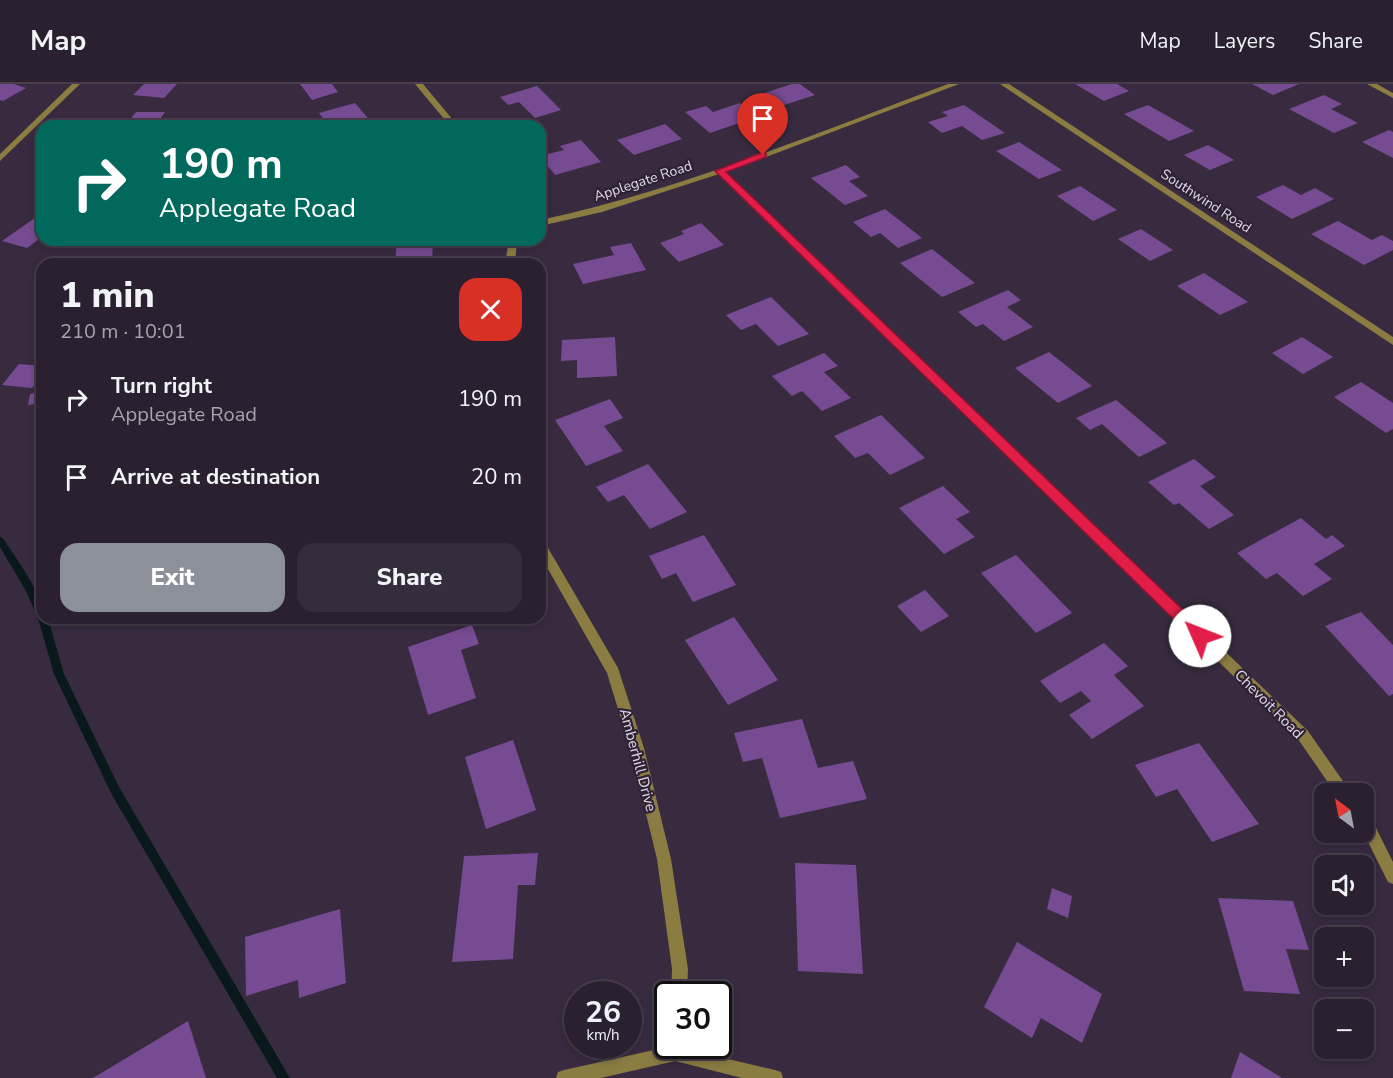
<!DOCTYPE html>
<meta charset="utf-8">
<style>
body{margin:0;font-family:"Nunito Sans",sans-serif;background:#362d3c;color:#f1f3f6;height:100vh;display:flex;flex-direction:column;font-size:22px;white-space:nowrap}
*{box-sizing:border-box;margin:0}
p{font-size:20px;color:#a5a3ab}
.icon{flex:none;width:33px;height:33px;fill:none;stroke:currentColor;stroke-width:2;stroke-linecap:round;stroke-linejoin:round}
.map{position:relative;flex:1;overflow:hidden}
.sheet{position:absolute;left:36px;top:174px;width:510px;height:366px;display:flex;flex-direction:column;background:#2a2030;border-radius:18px;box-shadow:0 3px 9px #0003,0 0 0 2px #463e4c}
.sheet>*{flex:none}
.top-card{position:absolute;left:36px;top:36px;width:510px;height:126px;border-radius:18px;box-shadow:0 3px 9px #0003,0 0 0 2px #463e4c;background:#00695c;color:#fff;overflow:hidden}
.needle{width:39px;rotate:328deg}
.tools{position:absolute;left:1314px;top:699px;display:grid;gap:12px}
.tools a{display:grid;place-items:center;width:60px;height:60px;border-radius:12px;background:#2a2030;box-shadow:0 3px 9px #0003,0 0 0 2px #463e4c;font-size:30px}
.speed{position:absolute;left:564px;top:897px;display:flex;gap:12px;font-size:30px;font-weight:700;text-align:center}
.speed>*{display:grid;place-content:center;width:78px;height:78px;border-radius:50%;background:#2a2030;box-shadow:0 3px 9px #0003,0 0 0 2px #463e4c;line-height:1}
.speed small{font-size:15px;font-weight:400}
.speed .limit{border:3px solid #111;border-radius:9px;background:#fff;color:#111}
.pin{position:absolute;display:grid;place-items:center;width:51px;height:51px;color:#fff;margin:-62px -26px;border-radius:50% 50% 50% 0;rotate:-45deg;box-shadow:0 0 6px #0007}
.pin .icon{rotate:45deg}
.me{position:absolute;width:66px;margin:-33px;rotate:314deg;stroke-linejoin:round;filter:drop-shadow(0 0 4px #0008)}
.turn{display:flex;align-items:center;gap:21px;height:126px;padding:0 24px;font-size:27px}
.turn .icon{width:78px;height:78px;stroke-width:2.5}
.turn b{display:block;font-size:42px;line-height:51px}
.round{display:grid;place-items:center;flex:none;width:63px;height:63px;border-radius:18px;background:#362d3c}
.overview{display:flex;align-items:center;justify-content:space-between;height:102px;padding:0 24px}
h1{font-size:36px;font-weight:800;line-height:45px}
.primary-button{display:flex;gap:12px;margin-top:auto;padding:12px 24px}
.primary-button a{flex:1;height:69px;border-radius:18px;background:#8c9099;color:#fff;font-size:24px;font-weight:800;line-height:69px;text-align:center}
.primary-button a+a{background:#362d3c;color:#f1f3f6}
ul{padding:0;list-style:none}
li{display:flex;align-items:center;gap:18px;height:78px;padding:0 24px}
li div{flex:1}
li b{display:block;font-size:22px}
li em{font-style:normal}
header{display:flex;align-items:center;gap:36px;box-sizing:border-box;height:84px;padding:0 30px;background:#2a2030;border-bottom:2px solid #463e4c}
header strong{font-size:28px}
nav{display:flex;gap:33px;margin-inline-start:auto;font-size:21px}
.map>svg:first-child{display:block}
</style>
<header>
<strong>Map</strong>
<nav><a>Map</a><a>Layers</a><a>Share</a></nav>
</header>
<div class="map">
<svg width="1393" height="994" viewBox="0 0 1393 994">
<rect width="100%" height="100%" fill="#382b40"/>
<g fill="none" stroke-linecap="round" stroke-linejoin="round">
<!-- stream -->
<path fill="#08191b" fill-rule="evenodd" d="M0,453L3,454C17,477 42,506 42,534H48L64,590L119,703L290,994H277L111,709L54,590L38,534L26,507L0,463Z"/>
</g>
<!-- building -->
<g fill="#764b91">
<path d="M0,0H14L26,4L3,17L0,16Z"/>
<path d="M144,0H177L164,14L133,11Z"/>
<path d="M300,0H332L338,8L312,16Z"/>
<path d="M792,0H800L815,11L772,25L755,12Z"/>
<path d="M1075,0H1117L1129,7L1104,17Z"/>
<path d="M1252,0H1299L1273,11Z"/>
<path d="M537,2L561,26L535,34L519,18L508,21L500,13Z"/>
<path d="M1324,11L1342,20L1331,25L1358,39L1334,49L1289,25Z"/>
<path d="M355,19L372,39L361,42H336L333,37L327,39L319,29Z"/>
<path d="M740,19L757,33L710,49L685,28L706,22L713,28Z"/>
<path d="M964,21L1005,49L982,56L962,42L942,49L928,38L948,32L942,28Z"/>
<path d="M1148,21L1194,47L1169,57L1124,30Z"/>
<path d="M136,28H165L155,42H125Z"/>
<path d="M665,40L682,55L634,71L617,56Z"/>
<path d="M1389,46L1393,48V74L1362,58Z"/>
<path d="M581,56L601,78L555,91L540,72L564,66L560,62Z"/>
<path d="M1019,58L1062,86L1039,95L996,67Z"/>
<path d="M1208,61L1234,76L1210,86L1184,71Z"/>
<path d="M846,81L860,93L849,97L868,112L845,121L811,94Z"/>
<path d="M1283,101L1301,111L1315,104L1334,115L1292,135L1256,113Z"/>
<path d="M1080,102L1117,126L1093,137L1057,112Z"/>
<path d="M885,125L922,154L898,164L880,149L871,153L853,138Z"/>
<path d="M42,129V153L27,164L2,157Z"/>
<path d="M1338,137L1372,156L1382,151L1393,157V166L1364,181L1311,150Z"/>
<path d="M701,139L724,161L679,178L660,159L684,150L681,147Z"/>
<path d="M1141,145L1173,166L1150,177L1118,155Z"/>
<path d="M397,156H433L432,179L395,180Z"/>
<path d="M631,159L646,186L583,200L573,180L614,171L610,163Z"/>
<path d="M932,165L975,199L942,213L900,179Z"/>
<path d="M1204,189L1248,218L1220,231L1177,202Z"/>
<path d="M1008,206L1021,216L1007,223L1033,243L1004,257L983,240L976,243L958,228Z"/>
<path d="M771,213L809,250L778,262L756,240L741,246L726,231Z"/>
<path d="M615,253L617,292L577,294V276L561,277L562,256Z"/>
<path d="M1302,253L1333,273L1303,290L1272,269Z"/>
<path d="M1049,268L1092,302L1058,319L1015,284Z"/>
<path d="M824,269L838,282L824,288L851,314L822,327L802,307L792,312L772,292Z"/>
<path d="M19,280L42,282V291L32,304L2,301Z"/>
<path d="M1361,298L1393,319V345L1386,349L1334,313Z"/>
<path d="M42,308V319L28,321L30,310Z"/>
<path d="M610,315L623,334L604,342L623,367L586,382L555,336Z"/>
<path d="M1116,316L1167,359L1139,373L1102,340L1090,346L1076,334Z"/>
<path d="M881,331L925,374L890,391L868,369L855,374L834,352Z"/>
<path d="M1194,375L1216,393L1200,402L1234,431L1209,445L1179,419L1174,421L1148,398Z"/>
<path d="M648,380L687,428L650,445L624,411L608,418L596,403Z"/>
<path d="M943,402L970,428L956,435L975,453L944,470L899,424Z"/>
<path d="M1301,434L1326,455L1332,451L1345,462L1314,480L1332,495L1303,512L1277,489L1266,495L1237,469Z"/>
<path d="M704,451L736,501L693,518L676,489L662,495L649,472Z"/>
<path d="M1016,471L1072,529L1036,549L981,489Z"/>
<path d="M925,506L949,532L921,548L897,522Z"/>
<path d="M1361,528L1393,561V610L1389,612L1325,542Z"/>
<path d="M734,533L778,596L728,621L685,556Z"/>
<path d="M472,541L479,560L461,566L476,614L428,631L408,563Z"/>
<path d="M1104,559L1128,582L1114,591L1144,622L1092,655L1069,631L1091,617L1081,607L1060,619L1040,597Z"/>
<path d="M802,635L818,684L853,677L867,715L780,734L762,674L743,678L734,649Z"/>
<path d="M513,656L536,726L486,745L465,673Z"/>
<path d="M1199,659L1259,740L1212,758L1177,705L1156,713L1135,681Z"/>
<path d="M538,769L535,801H518L513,875L452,878L464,772Z"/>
<path d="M795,779L856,781L863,890L798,887Z"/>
<path d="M1052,804L1072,812L1068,834L1047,825Z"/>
<path d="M1218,814L1293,817L1309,866L1286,865L1300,910L1244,907Z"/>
<path d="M340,825L346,899L299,914L298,896L246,912L245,853Z"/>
<path d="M1017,858L1102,910L1082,959L1041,934L1032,954L984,923Z"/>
<path d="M188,937L206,994H93Z"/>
<path d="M1240,968L1282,994H1231Z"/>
</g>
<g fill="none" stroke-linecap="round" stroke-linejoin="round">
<!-- minor -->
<g fill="#8b7c42" fill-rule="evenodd">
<path d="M72,0H80L0,77V70Z"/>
<path d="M415,0H423L458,42H450Z"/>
<path d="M948,0H959L726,88L1308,647L1352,710H1336L1298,655L719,90L602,128L540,142V136C680,106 814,50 948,0Z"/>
<path d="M1000,0H1009L1393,253V261Z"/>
<path d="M1367,0H1377L1393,9V14Z"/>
<path d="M509,156H517L515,180H505Z"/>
<path d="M540,455L544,457L618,584L644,664L671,775L688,885L687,910H671L672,885L657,775L630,664L607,589L540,471Z"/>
<path d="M1364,728L1369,730L1393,778V800L1388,798L1363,748Z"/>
<path d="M672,962L775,986L781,988L783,994H742L675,977L601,994H556L558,988L564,986Z"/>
</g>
</g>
<!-- route -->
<path fill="#e11d48" stroke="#92132f" stroke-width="1.5" d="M763,68L766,69V73L726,88L1205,547L1207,552L1205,556H1195L715,87Z"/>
<g text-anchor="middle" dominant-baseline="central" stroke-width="4.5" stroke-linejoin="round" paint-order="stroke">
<!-- far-street labels -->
<g font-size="14" fill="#e1d9e6" stroke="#2e2236">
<text transform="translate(643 97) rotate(-18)">Applegate Road</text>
<text transform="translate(1206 117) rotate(33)">Southwind Road</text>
</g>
<!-- street labels -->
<g font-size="15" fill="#e1d9e6" stroke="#2e2236">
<text transform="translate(1269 620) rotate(45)">Chevoit Road</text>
<text transform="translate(638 676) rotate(75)">Amberhill Drive</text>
</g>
</g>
</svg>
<div class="tools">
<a><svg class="needle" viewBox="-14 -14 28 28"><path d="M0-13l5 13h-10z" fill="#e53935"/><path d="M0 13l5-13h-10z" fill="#a5a3ab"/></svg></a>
<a><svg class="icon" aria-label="sound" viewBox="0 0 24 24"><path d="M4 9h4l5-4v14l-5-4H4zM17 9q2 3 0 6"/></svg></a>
<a>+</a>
<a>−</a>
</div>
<div class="speed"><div>26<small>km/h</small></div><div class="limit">30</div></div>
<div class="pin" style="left:763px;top:71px;background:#d93025"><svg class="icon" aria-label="arrive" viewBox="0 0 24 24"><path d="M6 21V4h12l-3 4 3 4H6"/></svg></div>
<svg class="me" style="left:1200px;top:552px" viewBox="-20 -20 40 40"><circle r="19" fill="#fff"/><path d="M0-13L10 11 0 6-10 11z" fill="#e11d48"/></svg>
<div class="top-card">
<div class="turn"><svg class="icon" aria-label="right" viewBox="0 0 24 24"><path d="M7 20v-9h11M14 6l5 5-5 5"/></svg><div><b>190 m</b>Applegate Road</div></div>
</div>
<section class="sheet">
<div class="overview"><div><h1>1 min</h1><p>210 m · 10:01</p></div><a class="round" style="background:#d93025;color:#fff"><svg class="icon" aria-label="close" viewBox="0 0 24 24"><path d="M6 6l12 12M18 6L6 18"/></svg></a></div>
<ul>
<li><svg class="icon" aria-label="right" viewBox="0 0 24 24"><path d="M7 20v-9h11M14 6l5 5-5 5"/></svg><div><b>Turn right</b><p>Applegate Road</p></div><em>190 m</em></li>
<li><svg class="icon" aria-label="arrive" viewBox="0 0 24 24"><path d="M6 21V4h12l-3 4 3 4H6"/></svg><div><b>Arrive at destination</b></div><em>20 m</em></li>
</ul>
<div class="primary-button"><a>Exit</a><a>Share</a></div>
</section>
</div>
